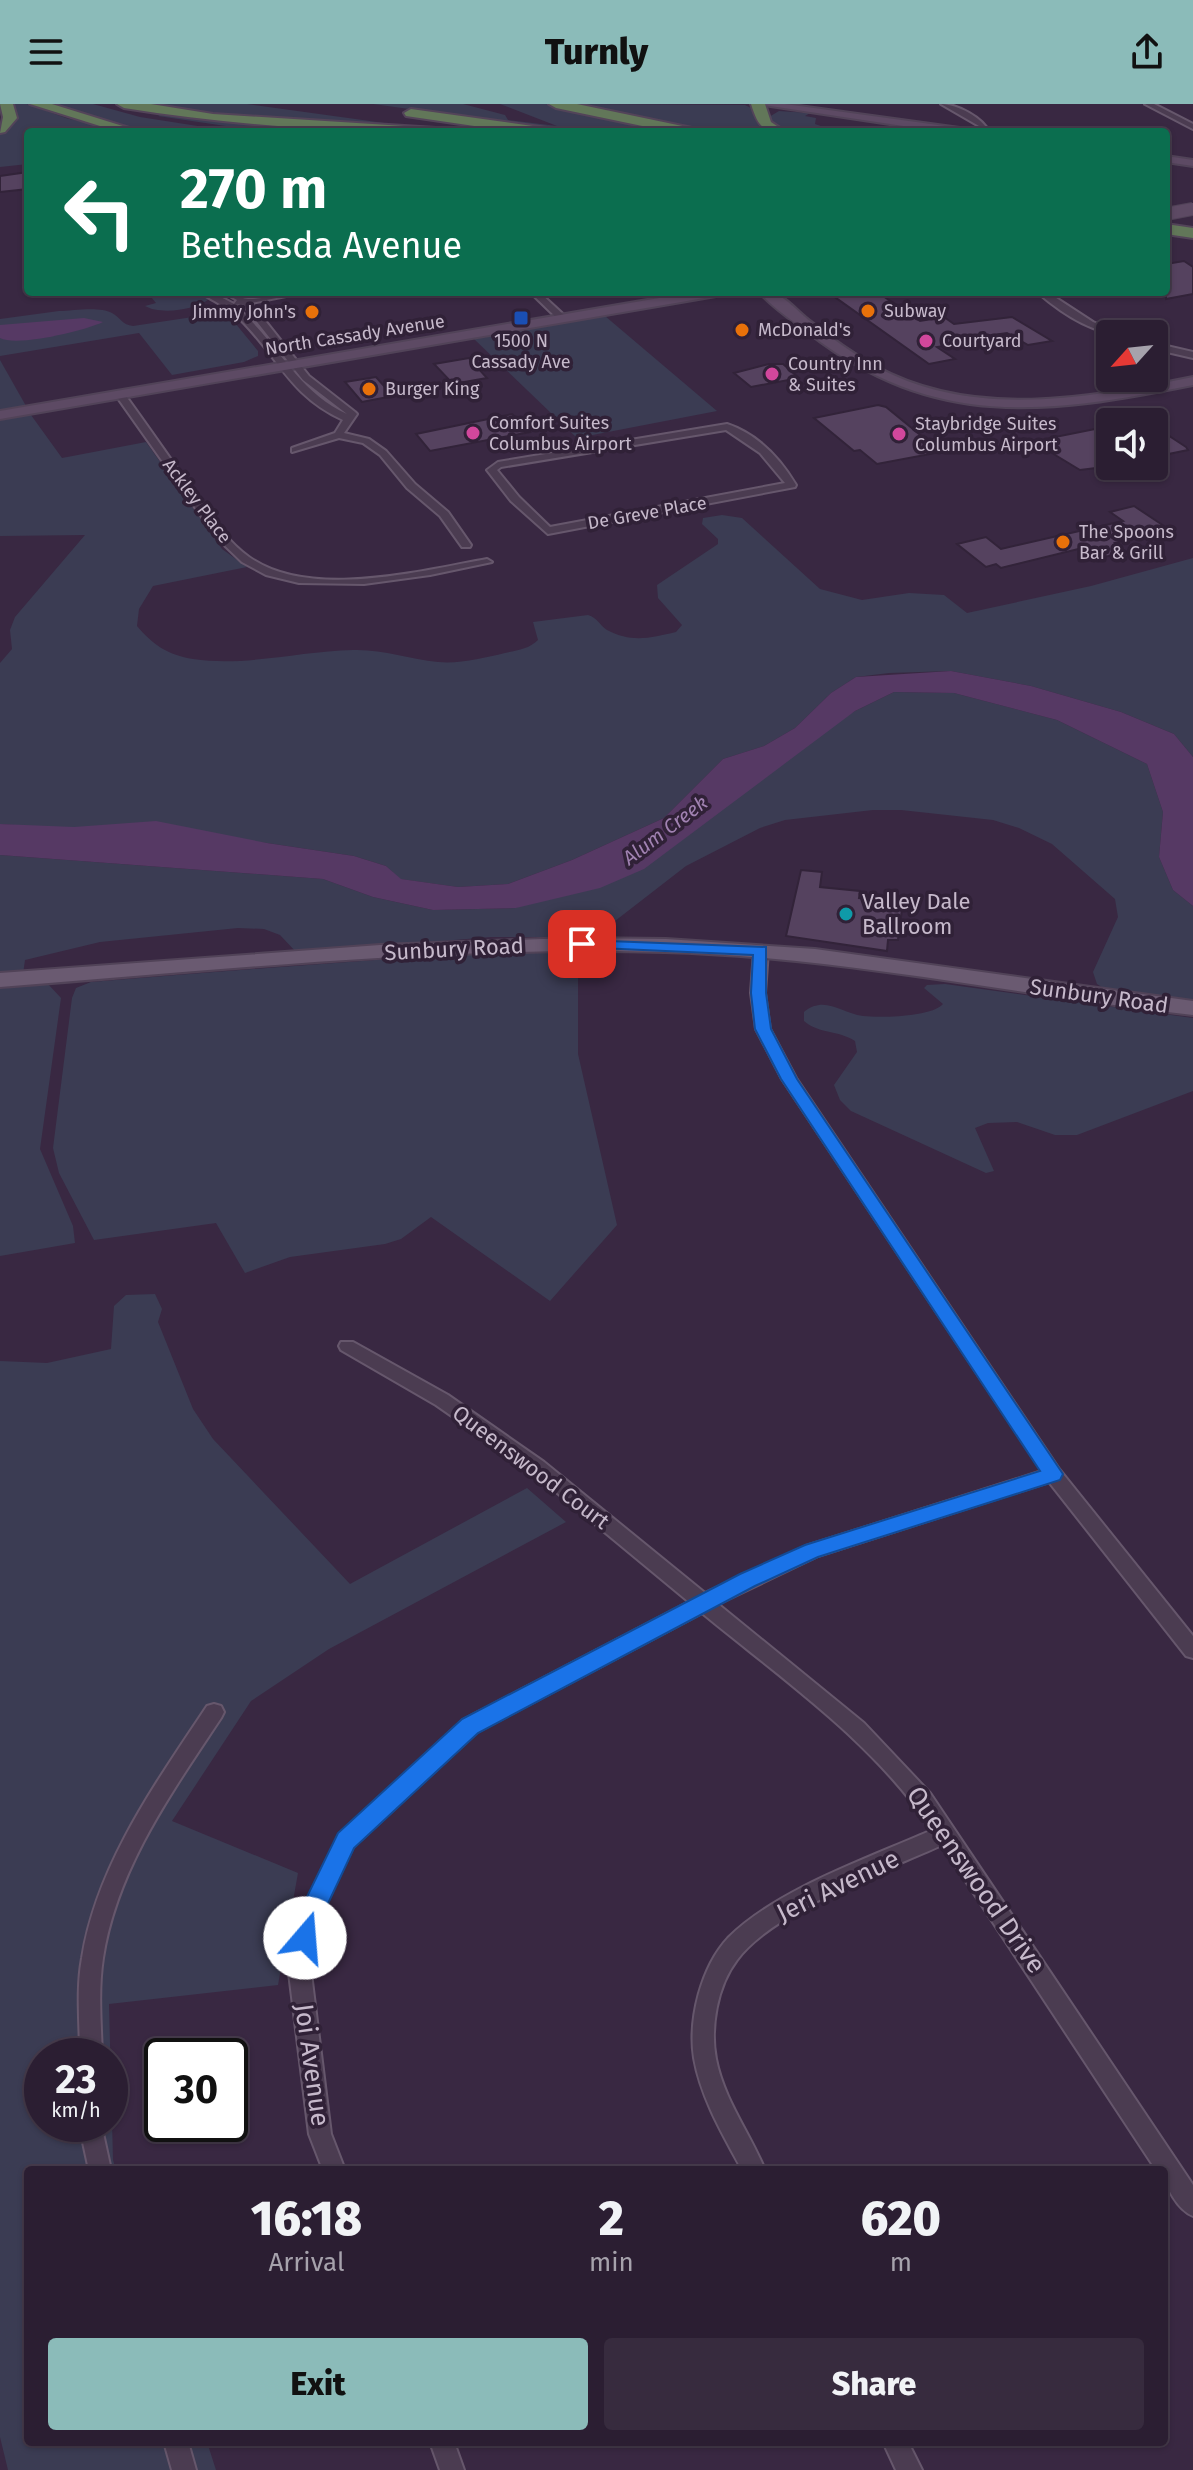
<!DOCTYPE html>
<style>
body{margin:0;font-family:"Fira Sans",sans-serif;background:#372b3e;color:#f1f3f6;height:100vh;display:flex;flex-direction:column;font-size:30px;white-space:nowrap}
*{box-sizing:border-box;margin:0}
p{font-size:26px;color:#a6a2ac}
.icon{flex:none;width:44px;height:44px;fill:none;stroke:currentColor;stroke-width:2;stroke-linecap:round;stroke-linejoin:round}
.map{position:relative;flex:1;overflow:hidden}
.details{position:absolute;left:24px;top:2062px;width:1144px;height:280px;display:flex;flex-direction:column;background:#2b1e32;border-radius:8px;box-shadow:0 2px 6px #0004,0 0 0 2px #473c4d}
.details>*{flex:none}
.top-card{position:absolute;left:24px;top:24px;width:1146px;height:168px;border-radius:8px;box-shadow:0 2px 6px #0004,0 0 0 2px #473c4d;background:#0b6e4f;color:#fff;overflow:hidden}
.needle{width:52px;rotate:243deg}
.controls{position:absolute;left:1096px;top:216px;display:grid;gap:16px}
.controls a{display:grid;place-items:center;width:72px;height:72px;border-radius:8px;background:#2b1e32;box-shadow:0 2px 6px #0004,0 0 0 2px #473c4d;font-size:40px}
.speed{position:absolute;left:24px;top:1934px;display:flex;gap:16px;font-size:40px;font-weight:700;text-align:center}
.speed>*{display:grid;place-content:center;width:104px;height:104px;border-radius:50%;background:#2b1e32;box-shadow:0 2px 6px #0004,0 0 0 2px #473c4d;line-height:1}
.speed small{font-size:20px;font-weight:400}
.speed .limit{border:4px solid #111;border-radius:12px;background:#fff;color:#111}
.pin{position:absolute;display:grid;place-items:center;width:68px;height:68px;color:#fff;margin:-34px;border-radius:16px;box-shadow:0 4px 12px #0006}
.me{position:absolute;width:88px;margin:-44px;rotate:18deg;stroke-linejoin:round;filter:drop-shadow(0 0 6px #0008)}
.turn{display:flex;align-items:center;gap:28px;height:168px;padding:0 24px;font-size:36px}
.turn .icon{width:104px;height:104px;stroke-width:2.5}
.turn b{display:block;font-size:56px;line-height:68px}
.eta{display:flex;justify-content:space-evenly;align-items:center;height:136px;text-align:center}
.eta b{font-size:48px;font-weight:800;line-height:56px}
.action{display:flex;gap:16px;margin-top:auto;padding:16px 24px}
.action a{flex:1;height:92px;border-radius:8px;background:#8bbbb9;color:#111;font-size:32px;font-weight:800;line-height:92px;text-align:center}
.action a+a{background:#372b3e;color:#f1f3f6}
header{display:flex;justify-content:space-between;align-items:center;height:104px;padding:0 24px;background:#8bbbb9;color:#111;font-size:36px;font-weight:800}
.map>svg:first-child{display:block}
</style>
<header><svg class="icon" aria-label="menu" viewBox="0 0 24 24"><path d="M4 6h16M4 12h16M4 18h16"/></svg>Turnly<svg class="icon" aria-label="share" viewBox="0 0 24 24"><path d="M12 15V3M7 8l5-5 5 5M5 13v7h14v-7"/></svg></header>
<div class="map">
<svg width="1193" height="2366" viewBox="0 0 1193 2366">
<rect width="100%" height="100%" fill="#392842"/>
<!-- green -->
<g fill="#3b3c53" fill-rule="evenodd">
<path d="M10,0H27L66,14L124,28H28V60L0,63V27L5,24Z"/>
<path d="M44,0H93L140,13L236,28H148Z"/>
<path d="M130,0H247L406,22L223,13Z"/>
<path d="M373,0H463L505,11L508,16L557,22L500,0H548L683,28H575Z"/>
<path d="M568,0L745,1L753,5C754,18 760,23 771,28H703Z"/>
<path d="M779,7L810,9L805,12L816,14L815,20L838,28H786L771,19L769,13Z"/>
<path d="M160,11L411,28H266L158,12Z"/>
<path d="M147,188H196L209,195C196,206 160,211 145,202L156,199Z"/>
<path d="M59,207C73,207 99,202 112,209C121,214 122,221 133,222L226,208L258,247V252L244,258L172,271L139,229L0,252V215Z"/>
<path d="M605,212L717,307L577,334L474,235Z"/>
<path d="M0,256L26,302L0,306Z"/>
<path d="M31,311L62,354L146,338L222,445L247,463L153,482L139,505L137,522C153,541 168,551 193,555C246,563 300,547 353,546C382,545 409,555 438,558C460,560 484,554 505,549C518,546 529,545 538,536L533,518L588,511C598,514 599,521 607,526C631,539 651,534 676,528L682,521L658,494L657,481L718,440V435L702,420L703,414L722,411L742,414L820,485L862,496L909,489L944,491L967,509L1091,482L1193,454V653L1174,630L1121,608L1031,582L951,567L889,569L856,573L831,589L795,624L764,642L723,655L664,714L572,756L508,780L458,783L400,775L386,762L354,752L267,739L0,720V559L12,545L10,526L15,513L85,431L0,432V315Z"/>
<path d="M894,588L954,589L1057,616L1147,660L1163,708L1159,753L1173,786L1193,802V899L1108,887L1097,880L1093,868L1118,813L1115,795L1052,740L1019,724L993,716L901,706H873L785,716L760,724L686,762L615,817L578,833H491L297,849L280,831L264,825L238,824L100,838L25,856L23,870L0,871V751L323,775L373,793L433,806L516,804L855,607Z"/>
<path d="M578,845V950L617,1121L550,1197L431,1113L401,1135L385,1140L290,1153L245,1169L216,1119L94,1136L59,1069L53,1044L72,894L76,884L91,878C254,865 415,851 578,845Z"/>
<path d="M47,879L61,894L40,1045L73,1122L75,1139L0,1152V882Z"/>
<path d="M945,880L1193,914V987L1077,1031H1055L1017,1018L988,1019L975,1024L994,1067L986,1069L851,1007L840,996L834,981L857,948L855,937C838,926 819,930 804,917V908C825,891 840,909 863,912C880,914 932,913 943,900L924,884L927,881Z"/>
<path d="M155,1190L162,1205L158,1218L193,1305L213,1335L350,1480L527,1384L566,1418L329,1545L251,1597L172,1717L298,1769L278,1881L109,1900L113,2056L116,2066H28V2338H207L216,2366H8L0,2333V1257L47,1259L111,1245L114,1202L126,1191ZM42,1952H110V2020H42Z"/>
</g>
<!-- water -->
<g fill="#563964">
<path d="M84,214L103,218C84,227 17,243 0,234V221Z"/>
<path d="M951,567L1031,582L1121,608L1174,630L1193,653V802L1173,786L1159,753L1163,708L1147,660L1057,616L954,589L894,588L855,607L644,765L600,784L516,804L433,806L373,793L323,775L0,751V720L74,723L156,717L267,739L354,752L386,762L401,775L458,783L508,780L572,756L664,714L723,655L764,642L795,624L831,589L856,573Z"/>
</g>
<!-- building -->
<g fill="#55425f" stroke="#322339" stroke-width="2">
<path d="M28,68V85L0,88V72Z"/>
<path d="M1184,157L1193,163V190L1166,195V160Z"/>
<path d="M852,188H877L920,217L944,213L954,220L1012,213L1052,237L1028,241L1007,229L987,232L986,235L937,243L955,255L929,260L832,191Z"/>
<path d="M469,254L487,274L453,280L434,260Z"/>
<path d="M769,260H783L799,274L751,283L734,269Z"/>
<path d="M376,273L393,292L362,298L345,278Z"/>
<path d="M878,301L886,303L941,348L877,360L860,346L854,347L814,314Z"/>
<path d="M512,310L530,328L430,347L416,330Z"/>
<path d="M1110,322L1112,362L1080,366L1042,343L1052,341L1049,339L1054,338L1050,334Z"/>
<path d="M1154,322L1186,343L1188,346L1154,353Z"/>
<path d="M1134,402L1164,422L1153,425L1157,428L1115,439L1126,448L1096,455L1082,444L1001,464L996,460L986,463L957,440L986,433L1001,445L1123,417L1110,408Z"/>
<path d="M801,766L822,768L820,783L860,787L859,794L903,798L898,836H888L887,847L786,832Z"/>
</g>
<g fill="none" stroke-linecap="round" stroke-linejoin="round">
<!-- street casing -->
<g stroke="#66576c" stroke-width="4">
<g id="street">
<path d="M941,0C957,0 983,14 989,28H981L979,22Z"/>
<path d="M1145,0H1154L1193,20V25Z"/>
<path d="M200,188H211L234,200L237,196L223,188C233,188 238,194 248,195C259,196 290,188 306,188L251,199L309,272L355,308L357,310L344,329L369,335L386,347L415,380L448,408L471,441L470,443H462L440,412L407,384L380,351L363,339L339,334L292,348V344L335,329L343,316C290,292 279,254 241,216C229,203 214,198 200,188ZM243,200L303,276L347,310C296,287 276,235 234,201Z"/>
<path d="M530,188H539L566,213V217H560Z"/>
<path d="M1037,188H1047L1093,218L1122,230C1092,230 1059,207 1037,188Z"/>
<path d="M1154,239L1193,248V254L1154,245Z"/>
<path d="M117,288H123C146,320 168,351 190,383C207,407 224,435 249,453C310,496 419,467 487,455L492,458L430,471L364,480L299,479L266,471L242,458L216,433L115,290Z"/>
<path d="M727,320C757,330 780,354 796,381L795,383L548,430L511,397L487,366L498,358ZM726,326L760,349L785,379L550,423L519,393L497,366L501,363Z"/>
<path d="M761,843L768,847L765,889L770,925L796,974L1059,1365L1193,1532V1554L1186,1552L1049,1378L818,1452L718,1500L864,1619L930,1689L1193,2081V2112C1178,2106 1164,2082 1164,2066H1156L942,1741C885,1767 773,1807 737,1856C717,1882 710,1924 716,1955C724,1996 750,2029 765,2066H742C723,2031 701,1994 694,1954C688,1916 701,1863 728,1834C777,1785 869,1754 932,1726C874,1638 782,1575 702,1509L477,1628L353,1743L322,1808L310,1861L331,2030L345,2066H323L309,2030L288,1861L302,1807L339,1731L463,1616L689,1498L532,1368L436,1301L341,1246L339,1242L341,1238H353L448,1291L544,1358L705,1489L806,1442L1042,1367L782,975L756,925L751,889L754,847Z"/>
<path d="M214,1600L221,1602L224,1608L221,1614C172,1688 117,1764 103,1854C98,1886 101,1920 102,1952H80C80,1920 76,1886 82,1854C97,1760 156,1679 207,1602Z"/>
<path d="M79,2020H101L111,2066H89Z"/>
<path d="M164,2338H188L196,2366H172Z"/>
<path d="M430,2338H454L464,2366H440Z"/>
<path d="M883,2338H908L922,2366H896Z"/>
</g>
</g>
<!-- secondary casing -->
<g stroke="#514358" stroke-width="4">
<g id="secondary">
<path d="M757,0H785L967,25L972,28H943Z"/>
<path d="M1166,52L1193,56V62L1166,58Z"/>
<path d="M694,188H722L716,192L0,315V307Z"/>
<path d="M759,188C763,188 767,187 771,188C784,191 799,209 810,217C831,234 852,249 875,262C973,316 1089,294 1193,273V281C1049,310 934,326 810,230C793,217 773,204 759,188Z"/>
</g>
</g>
<!-- primary casing -->
<g stroke="#514358" stroke-width="4">
<path id="primary" d="M571,834L666,835L815,845L1193,897V911C1017,891 842,853 664,848C443,842 221,866 0,883V869L380,841Z"/>
</g>
<!-- highway casing -->
<g stroke="#534459" stroke-width="4">
<g id="highway">
<path d="M0,0H13L17,14L5,28L0,29L3,13Z"/>
<path d="M30,0H52L142,28H119Z"/>
<path d="M117,0H151L213,10L436,24L443,28C336,28 230,21 124,4Z"/>
<path d="M549,0H577L692,24L699,28H671L556,4Z"/>
<path d="M751,0H765L771,18L786,28C762,28 758,22 751,0Z"/>
<path d="M411,5L547,24L554,28H516L406,12L404,9Z"/>
<path d="M1166,120L1193,124V134L1166,130Z"/>
</g>
</g>
<!-- street -->
<use href="#street" fill="#4b3c51" fill-rule="evenodd"/>
<!-- secondary -->
<use href="#secondary" fill="#5d4a64" fill-rule="evenodd"/>
<!-- primary -->
<use href="#primary" fill="#6a5a71" fill-rule="evenodd"/>
<!-- highway -->
<use href="#highway" fill="#627759" fill-rule="evenodd"/>
<!-- secondary-bridge casing -->
<g stroke="#514358" stroke-width="14" stroke-linecap="butt">
<path id="secondary-bridge" d="M1166,110L1193,105"/>
</g>
<!-- secondary-bridge -->
<use href="#secondary-bridge" stroke="#5d4a64" stroke-width="12"/>
</g>
<!-- route -->
<path fill="#1a73e8" stroke="#114b97" stroke-width="2" d="M582,836L766,843V889L771,925L797,975L1063,1370L1060,1376L818,1453L755,1482L478,1629L354,1744L324,1808L314,1842L305,1845L297,1842L293,1834L300,1807L338,1729L462,1615L740,1470L805,1441L1040,1367L781,975L755,925L751,889L753,851L577,843L574,840Z"/>
<!-- markers -->
<g fill="#e8710a" stroke="#302137" stroke-width="3">
<circle cx="868" cy="207" r="8"/>
<circle cx="312" cy="208" r="8"/>
<circle cx="742" cy="226" r="8"/>
<circle cx="369" cy="285" r="8"/>
<circle cx="1063" cy="438" r="8"/>
</g>
<rect fill="#1a4fb4" stroke="#302137" stroke-width="3" x="513" y="206" width="16" height="16" rx="4"/>
<g fill="#d1479c" stroke="#302137" stroke-width="3">
<circle cx="926" cy="237" r="8"/>
<circle cx="772" cy="270" r="8"/>
<circle cx="473" cy="329" r="8"/>
<circle cx="899" cy="330" r="8"/>
</g>
<circle fill="#0f9aa8" stroke="#302137" stroke-width="3" cx="846" cy="810" r="8"/>
<g text-anchor="middle" dominant-baseline="central" stroke-width="7" stroke-linejoin="round" paint-order="stroke">
<!-- far-poi labels -->
<g font-size="18" fill="#c6b9cb" stroke="#302137" text-anchor="start">
<text x="884" y="207">Subway</text>
<text x="296" y="208" text-anchor="end">Jimmy John's</text>
<text x="758" y="226">McDonald's</text>
<text x="521" y="237" text-anchor="middle">1500 N<tspan x="521" dy="21">Cassady Ave</tspan></text>
<text x="942" y="237">Courtyard</text>
<text x="788" y="260">Country Inn<tspan x="788" dy="21">&amp; Suites</tspan></text>
<text x="385" y="285">Burger King</text>
<text x="489" y="319">Comfort Suites<tspan x="489" dy="21">Columbus Airport</tspan></text>
<text x="915" y="320">Staybridge Suites<tspan x="915" dy="21">Columbus Airport</tspan></text>
<text x="1079" y="428">The Spoons<tspan x="1079" dy="21">Bar &amp; Grill</tspan></text>
</g>
<!-- far-street labels -->
<g font-size="18" fill="#c6b9cb" stroke="#302137">
<text transform="translate(355 231) rotate(-9)">North Cassady Avenue</text>
<text transform="translate(197 397) rotate(53)">Ackley Place</text>
<text transform="translate(647 409) rotate(-10)">De Greve Place</text>
</g>
<!-- far-water labels -->
<g font-size="20" font-style="italic" fill="#a182b2" stroke="#302137">
<text transform="translate(665 726) rotate(-37)">Alum Creek</text>
</g>
<!-- poi labels -->
<g font-size="22" fill="#c6b9cb" stroke="#302137" text-anchor="start">
<text x="862" y="797">Valley Dale<tspan x="862" dy="25">Ballroom</tspan></text>
</g>
<!-- street labels -->
<g font-size="22" fill="#c6b9cb" stroke="#302137">
<text transform="translate(454 845) rotate(-3)">Sunbury Road</text>
<text transform="translate(1099 892) rotate(8)">Sunbury Road</text>
<text transform="translate(531 1363) rotate(37)">Queenswood Court</text>
</g>
<!-- near-street labels -->
<g font-size="26" fill="#c6b9cb" stroke="#302137">
<text transform="translate(976 1776) rotate(55)">Queenswood Drive</text>
<text transform="translate(838 1782) rotate(-26)">Jeri Avenue</text>
<text transform="translate(312 1961) rotate(82)">Joi Avenue</text>
</g>
</g>
</svg>
<div class="controls">
<a><svg class="needle" viewBox="-14 -14 28 28"><path d="M0-13l5 13h-10z" fill="#e53935"/><path d="M0 13l5-13h-10z" fill="#a6a2ac"/></svg></a>
<a><svg class="icon" aria-label="sound" viewBox="0 0 24 24"><path d="M4 9h4l5-4v14l-5-4H4zM17 9q2 3 0 6"/></svg></a>
</div>
<div class="speed"><div>23<small>km/h</small></div><div class="limit">30</div></div>
<div class="pin" style="left:582px;top:840px;background:#d93025"><svg class="icon" aria-label="arrive" viewBox="0 0 24 24"><path d="M6 21V4h12l-3 4 3 4H6"/></svg></div>
<svg class="me" style="left:305px;top:1834px" viewBox="-20 -20 40 40"><circle r="19" fill="#fff"/><path d="M0-13L10 11 0 6-10 11z" fill="#1a73e8"/></svg>
<div class="top-card">
<div class="turn"><svg class="icon" aria-label="left" viewBox="0 0 24 24"><path d="M17 20v-9H6M10 6l-5 5 5 5"/></svg><div><b>270 m</b>Bethesda Avenue</div></div>
</div>
<section class="details">
<div class="eta">
<div><b>16:18</b><p>Arrival</p></div>
<div><b>2</b><p>min</p></div>
<div><b>620</b><p>m</p></div>
</div>
<div class="action"><a>Exit</a><a>Share</a></div>
</section>
</div>
